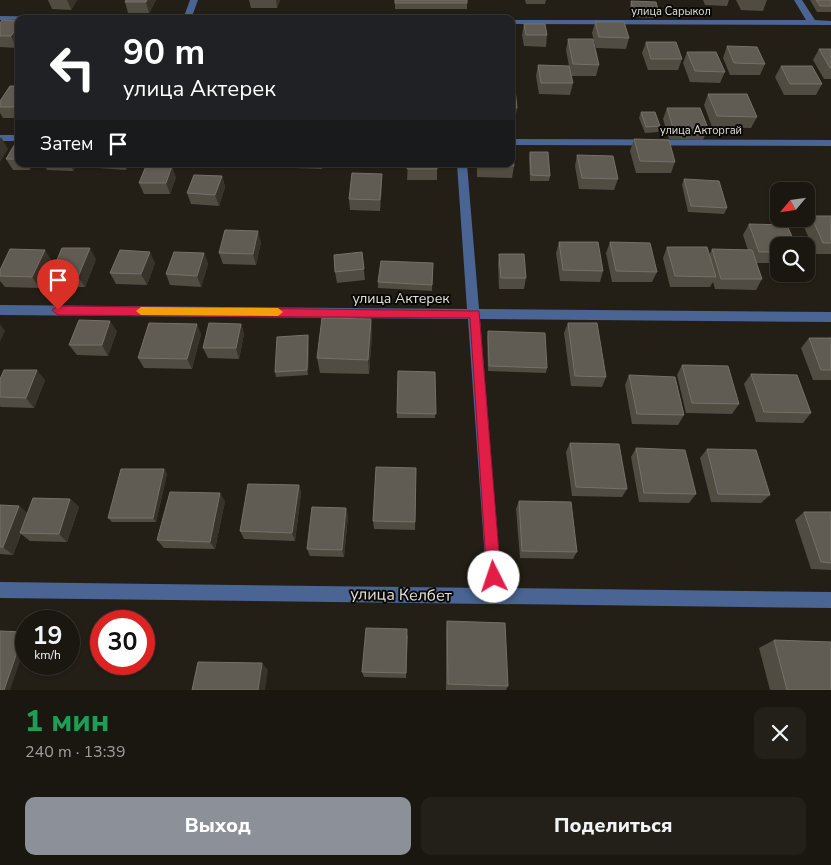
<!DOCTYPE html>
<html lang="ru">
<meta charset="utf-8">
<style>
body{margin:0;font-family:"Nunito Sans",sans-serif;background:#232019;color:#f1f3f6;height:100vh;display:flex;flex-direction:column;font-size:19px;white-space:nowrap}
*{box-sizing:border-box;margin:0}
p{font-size:16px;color:#9f9f9f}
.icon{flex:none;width:28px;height:28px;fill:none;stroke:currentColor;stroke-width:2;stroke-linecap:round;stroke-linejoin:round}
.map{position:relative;height:690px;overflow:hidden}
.side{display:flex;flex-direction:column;background:#1a1710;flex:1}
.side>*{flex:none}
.banner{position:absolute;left:15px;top:15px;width:500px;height:152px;border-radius:10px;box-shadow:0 1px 4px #0004,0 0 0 1px #383630;background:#202124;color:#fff;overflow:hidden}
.needle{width:32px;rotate:241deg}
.controls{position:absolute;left:770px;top:182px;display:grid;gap:10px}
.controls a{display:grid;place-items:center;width:45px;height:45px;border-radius:10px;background:#1a1710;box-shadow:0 1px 4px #0004,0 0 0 1px #383630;font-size:25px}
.speed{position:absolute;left:15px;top:610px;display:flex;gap:10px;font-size:25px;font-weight:700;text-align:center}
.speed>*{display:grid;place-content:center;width:65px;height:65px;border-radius:50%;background:#1a1710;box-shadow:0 1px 4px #0004,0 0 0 1px #383630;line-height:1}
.speed small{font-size:12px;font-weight:400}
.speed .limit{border:8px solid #d22;background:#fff;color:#111}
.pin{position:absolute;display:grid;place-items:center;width:42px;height:42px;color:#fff;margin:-51px -21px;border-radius:50% 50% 50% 0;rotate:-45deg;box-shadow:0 0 5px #0007}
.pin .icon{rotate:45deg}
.me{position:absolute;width:55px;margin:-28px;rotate:356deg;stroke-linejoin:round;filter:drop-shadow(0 0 4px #0008)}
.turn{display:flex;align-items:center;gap:18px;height:105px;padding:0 25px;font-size:22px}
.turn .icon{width:65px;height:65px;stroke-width:2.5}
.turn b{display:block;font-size:35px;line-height:42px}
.then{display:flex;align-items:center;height:48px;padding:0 25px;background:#0003;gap:10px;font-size:19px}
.round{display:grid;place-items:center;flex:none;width:52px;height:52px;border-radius:10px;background:#232019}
.summary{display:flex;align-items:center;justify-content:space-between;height:85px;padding:0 25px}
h1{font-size:30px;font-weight:800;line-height:38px;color:#1e9e55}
.cta{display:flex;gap:10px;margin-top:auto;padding:10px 25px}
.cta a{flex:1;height:58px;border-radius:10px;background:#8c9099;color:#fff;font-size:20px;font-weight:800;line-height:58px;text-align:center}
.cta a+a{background:#232019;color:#f1f3f6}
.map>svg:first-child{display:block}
</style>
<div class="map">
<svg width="831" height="690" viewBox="0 0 831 690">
<rect width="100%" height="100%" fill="#231f16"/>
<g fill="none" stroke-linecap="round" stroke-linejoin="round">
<!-- street -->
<g fill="#4a6593" fill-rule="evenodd">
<path d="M190,0H198L191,19H183Z"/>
<path d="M794,0H802L815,20L831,21V25L511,24V20H806Z"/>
<path d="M0,16L65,17L69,19L0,20Z"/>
<rect x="0" y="135" width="19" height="6"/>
<path d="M511,139L831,140V146L511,145Z"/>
<path d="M457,164H467L479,309L831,312V322L480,319L502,588L831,592V608L0,598V582L487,588L468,319L0,315V305L467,309Z"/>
</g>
</g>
<!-- wall -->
<g fill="#514c42">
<path d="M48,0H77L71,10L52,9Z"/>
<path d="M126,0H156L149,13H128L125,2Z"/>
<path d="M249,0H280L277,8H251Z"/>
<path d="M395,0L467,3V9H395Z"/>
<path d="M525,0H546L545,4H526Z"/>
<path d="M703,0H729L727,6L705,5Z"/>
<path d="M736,0H767L763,11L741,10Z"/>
<path d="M810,0H831V12H817Z"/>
<path d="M631,1L659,13L657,18L632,17L630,6Z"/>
<path d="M19,21V44L17,48L0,47V23Z"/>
<path d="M595,22L629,38L626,49L596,48L592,33Z"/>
<path d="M524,24L547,35L546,47L524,46L522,35Z"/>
<path d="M568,39L599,65L596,76H571L573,83L570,95L539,94L536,76L538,65L569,66L566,50Z"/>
<path d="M646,42L682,59L678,70H648L642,53Z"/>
<path d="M727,46L765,64L760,75H730L723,58Z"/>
<path d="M819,49H831V79H824L813,60Z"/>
<path d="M687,52L725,72L720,83L690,82L683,63Z"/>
<path d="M781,66L822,84L816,95H784L775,77Z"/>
<path d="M19,86V118H3L0,113V101Z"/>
<path d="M511,89L517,108L515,120H511Z"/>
<path d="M708,94L757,117L751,128L712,127L704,105Z"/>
<path d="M667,108L708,128L703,140L669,139L663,119Z"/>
<path d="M641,112L660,126L658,132L645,133L639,118Z"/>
<path d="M19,137V164H33L30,170H13L6,159Z"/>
<path d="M634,139L675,162L671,173H636L630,151Z"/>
<path d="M530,152L550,176L549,181H530L529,157Z"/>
<path d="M577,155L618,179L614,190L579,189L575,166Z"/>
<path d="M44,164H77L73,171L47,170Z"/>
<path d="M97,164H129L126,170L99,168Z"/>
<path d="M244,164H284V167L245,166Z"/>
<path d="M295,164H324L322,169L296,168Z"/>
<path d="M408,164H437V180H407Z"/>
<path d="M477,164H511L514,166L512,178L477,177Z"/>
<path d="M222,176L225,187L219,206L191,204L187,193Z"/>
<path d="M176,177L170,194H144L139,183Z"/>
<path d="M684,179L727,208L724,214L688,212L682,185Z"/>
<path d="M382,185L380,211L350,210L349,199Z"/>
<path d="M811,216H831V254H816L804,227Z"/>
<path d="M749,224L779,246V263H756L762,279L756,290L715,289L713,282L710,287H670L663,258L667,247L709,255L712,249L748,250L743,235Z"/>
<path d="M261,242L256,265L223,264L219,253Z"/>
<path d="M559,242L603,271L600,282L560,281L556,253Z"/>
<path d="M610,242L657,272L652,282H612L606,253Z"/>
<path d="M362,252L365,280L337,283L335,272Z"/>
<path d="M204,253L208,264L201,287L170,285L166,274Z"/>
<path d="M499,254L526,278L524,289H499L498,264Z"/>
<path d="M96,259L85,287H57L50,276Z"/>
<path d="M52,261L40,288L5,287L0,281V270Z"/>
<path d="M155,263L147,285L116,284L110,273Z"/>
<path d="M433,263L432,291L378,288V282Z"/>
<path d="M371,319L372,335L369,374L320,373L317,358Z"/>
<path d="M568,323L606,377L602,387L571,386L564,333Z"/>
<path d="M241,324L244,334L239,359L208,358L203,348Z"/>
<path d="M117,331L108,356L77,355L69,345Z"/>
<path d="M488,331L547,368L546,373L488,371L487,337Z"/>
<path d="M201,334L192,369L144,368L138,358Z"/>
<path d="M308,335L309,340L308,375L276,377L275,372Z"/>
<path d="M809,338H831V380H813L801,348Z"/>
<path d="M682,365L739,404L732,414L686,413L677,375Z"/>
<path d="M435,372V418H397V413Z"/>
<path d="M751,374L811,413L803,423L756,422L744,384Z"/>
<path d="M629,375L684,415L678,425L632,424L625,385Z"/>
<path d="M0,379L45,380L34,408L1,407L0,406Z"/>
<path d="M570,443L627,489L622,497L572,496L566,452Z"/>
<path d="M636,448L696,494L689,503L639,502L631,457Z"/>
<path d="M707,449L770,495L761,503L711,502L700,458Z"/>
<path d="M416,468L415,530L374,529L373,521Z"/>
<path d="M164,469L167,474L156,522H112L108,518Z"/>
<path d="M299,485L301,493L295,541L244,539L240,531Z"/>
<path d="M70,499L79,507L67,542L30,541L21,534L13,555L0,554V505L19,506L27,513Z"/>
<path d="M225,501L215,549L164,548L157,540Z"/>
<path d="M519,501L577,552L573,559L520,558L516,509Z"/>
<path d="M346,508L348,516L344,557L310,556L307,549Z"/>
<path d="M804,512H831V570L811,569L795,520Z"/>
<path d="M447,621L508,686L506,690H446V630Z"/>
<path d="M408,635L406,678L364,677L362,672Z"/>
<path d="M774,640L831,690H770L759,648Z"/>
</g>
<!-- shaded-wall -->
<g fill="#38332a">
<path d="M67,0H77L71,10Z"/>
<path d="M147,0H156L149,13L146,2Z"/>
<path d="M276,0H280L277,8Z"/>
<path d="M19,25V44L17,48L11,36Z"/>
<path d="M1,137L8,149L0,162V139Z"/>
<path d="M26,164H33L30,170Z"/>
<path d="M70,164H77L73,171Z"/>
<path d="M124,164H129L126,170Z"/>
<path d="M172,166L176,177L170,194L166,183Z"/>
<path d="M382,174V185L380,211V200Z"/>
<path d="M222,176L225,187L219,206L215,195Z"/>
<path d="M258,231L261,242L256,265L253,254Z"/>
<path d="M90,248L96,259L85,287L78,277Z"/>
<path d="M45,250L52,261L40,288L32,277Z"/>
<path d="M150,252L155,263L147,285L141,274Z"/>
<path d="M204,253L208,264L201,287L197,276Z"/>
<path d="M371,319L372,335L369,374L368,360Z"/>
<path d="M110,321L117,331L108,356L102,345Z"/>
<path d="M0,324L5,331L0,342Z"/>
<path d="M197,324L201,334L192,369L187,359Z"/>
<path d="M241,324L244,334L239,359L236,348Z"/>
<path d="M308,335L309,340L308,375L307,370Z"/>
<path d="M37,370L45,380L34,408L26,398Z"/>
<path d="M164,469L167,474L156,522L153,518Z"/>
<path d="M299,485L301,493L295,541L292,533Z"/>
<path d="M220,493L225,501L215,549L210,542Z"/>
<path d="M70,499L79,507L67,542L59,534Z"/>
<path d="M19,506L28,514L13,555L3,547Z"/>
<path d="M346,508L348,516L344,557L342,550Z"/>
<path d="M24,632L26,633V644L10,690H4Z"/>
<path d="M262,663L268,670L265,690H258Z"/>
</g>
<!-- building -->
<g fill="#615c53" stroke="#757168">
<path d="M126,0H147L146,2H125Z"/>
<rect x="395" y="0" width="72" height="3"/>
<path d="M816,0H831V6H820Z"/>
<path d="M631,1L656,2L659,13L633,11Z"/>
<path d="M2,20L19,21V25L11,36H0V23Z"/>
<path d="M595,22H624L629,38L599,37Z"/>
<path d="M524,24H545L547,35H526Z"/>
<path d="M568,39H593L599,65L573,64Z"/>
<path d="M646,42H676L682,59H651Z"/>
<path d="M727,46L757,47L765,64L734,63Z"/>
<path d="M819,49H831V68H830Z"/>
<path d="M687,52H716L725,72L695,71Z"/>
<path d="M538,65L569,66L573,83H541Z"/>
<path d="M781,66H812L822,84H790Z"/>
<path d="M10,86H19V106L18,107H0V101Z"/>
<path d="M511,89H515L517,108H511Z"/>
<path d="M708,94H747L757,117L717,116Z"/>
<path d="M667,108H700L708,128H673Z"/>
<path d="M641,112H655L660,126L646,127Z"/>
<path d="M19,137V159H6Z"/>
<path d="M634,139L669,140L675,162L640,161Z"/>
<path d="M511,144H512L514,166H478V164H511Z"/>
<path d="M530,152H548L550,176L531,175Z"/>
<path d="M577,155L613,156L618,179L582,178Z"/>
<path d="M408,164H437V169H407Z"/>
<path d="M146,166H172L166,183H139Z"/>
<path d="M352,173L382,174L380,200L349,199Z"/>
<path d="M194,175L222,176L215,195L187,193Z"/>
<path d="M684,179L719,181L727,208L691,206Z"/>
<path d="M811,216H831V243H823Z"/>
<path d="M749,224L787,225L796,246H779V252H759Z"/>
<path d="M225,230L258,231L253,254L219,253Z"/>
<path d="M559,242H598L603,271L563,270Z"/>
<path d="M610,242L650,243L657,272L616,271Z"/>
<path d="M667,247H707L716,277L675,276Z"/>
<path d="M62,248H90L78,277L50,276Z"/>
<path d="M10,249L45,250L32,277L0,276V270Z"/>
<path d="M712,249L752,250L762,279H721Z"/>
<path d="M120,250L150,252L141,274L110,273Z"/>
<path d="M174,252L204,253L197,276L166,274Z"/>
<path d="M362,252L364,269L335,272L334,255Z"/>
<path d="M499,254H524L526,278H501Z"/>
<path d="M381,261L433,263L432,285L378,282Z"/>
<path d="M322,318L371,319L368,360L317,358Z"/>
<path d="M79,320L110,321L102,345H69Z"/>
<path d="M149,323L197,324L187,359L138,358Z"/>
<path d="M209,323L241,324L236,348H203Z"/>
<path d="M568,323H597L606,377L575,376Z"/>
<path d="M488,331L545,333L547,368L489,366Z"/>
<path d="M308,335L307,370L275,372L277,337Z"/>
<path d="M809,338H831V370H821Z"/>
<path d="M682,365L728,366L739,404L692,403Z"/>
<path d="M4,370H37L26,398L0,397V379Z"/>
<path d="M398,371L435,372L436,414L397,413Z"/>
<path d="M751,374L797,375L811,413L764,412Z"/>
<path d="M629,375L675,377L684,415L637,414Z"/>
<path d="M570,443L619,444L627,489L576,487Z"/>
<path d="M636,448L685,450L696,494L644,493Z"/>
<path d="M707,449L756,450L770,495L718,494Z"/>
<path d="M376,467L416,468L415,522L373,521Z"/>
<path d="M121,469H164L153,518H108Z"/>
<path d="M248,484L299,485L292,533L240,531Z"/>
<path d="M170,492L220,493L210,542L157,540Z"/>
<path d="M33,498L70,499L59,534L20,533Z"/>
<path d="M519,501L571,502L577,552L522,551Z"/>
<path d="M0,505L19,506L3,547H0Z"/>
<path d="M312,507L346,508L342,550L307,549Z"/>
<path d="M804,512H831V563L821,562Z"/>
<path d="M447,621L505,623L508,686L448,684Z"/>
<path d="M366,628L407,629L406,673L362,672Z"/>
<path d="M0,631L24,632L4,690H0Z"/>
<path d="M774,640L831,642V690H787Z"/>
<path d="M198,662L262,663L258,690H192Z"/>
</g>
<!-- route -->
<path fill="#e11d48" stroke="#92132f" d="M58,306L479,311L501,577L499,582L494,584L489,582L487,577L470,318L58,315L52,310Z"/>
<!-- slow -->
<path fill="#f59e0b" d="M141,307L278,308L283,312L278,316L141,315L136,311Z"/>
<g text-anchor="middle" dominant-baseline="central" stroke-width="4" stroke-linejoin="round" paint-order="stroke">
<!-- far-street labels -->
<g font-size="11" fill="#e3e0da" stroke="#0b0906">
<text x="671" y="11">улица Сарыкол</text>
<text x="701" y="130">улица Акторгай</text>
</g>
<!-- street labels -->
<g font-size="14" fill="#e3e0da" stroke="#0b0906">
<text x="401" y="298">улица Актерек</text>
</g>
<!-- near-street labels -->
<g font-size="16" fill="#e3e0da" stroke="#0b0906">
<text transform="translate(401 595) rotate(1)">улица Келбет</text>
</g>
</g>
</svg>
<div class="controls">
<a><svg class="needle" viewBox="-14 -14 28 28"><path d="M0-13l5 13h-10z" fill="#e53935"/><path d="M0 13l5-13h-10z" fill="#9f9f9f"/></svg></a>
<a><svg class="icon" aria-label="search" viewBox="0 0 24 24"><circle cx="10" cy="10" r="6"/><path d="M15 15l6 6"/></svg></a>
</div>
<div class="speed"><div>19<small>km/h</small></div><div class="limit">30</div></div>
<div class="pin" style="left:58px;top:310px;background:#d93025"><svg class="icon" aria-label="arrive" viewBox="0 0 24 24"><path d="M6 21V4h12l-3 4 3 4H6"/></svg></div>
<svg class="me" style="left:494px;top:577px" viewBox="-20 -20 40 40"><circle r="19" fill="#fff"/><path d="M0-13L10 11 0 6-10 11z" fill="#e11d48"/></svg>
<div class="banner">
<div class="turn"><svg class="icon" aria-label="left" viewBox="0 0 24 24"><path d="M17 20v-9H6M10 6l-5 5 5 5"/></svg><div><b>90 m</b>улица Актерек</div></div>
<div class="then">Затем<svg class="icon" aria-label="arrive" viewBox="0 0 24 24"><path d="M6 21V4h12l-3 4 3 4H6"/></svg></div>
</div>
</div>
<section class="side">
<div class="summary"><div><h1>1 мин</h1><p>240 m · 13:39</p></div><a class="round"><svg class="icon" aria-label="close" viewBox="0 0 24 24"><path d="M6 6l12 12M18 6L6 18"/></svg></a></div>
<div class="cta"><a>Выход</a><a>Поделиться</a></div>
</section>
